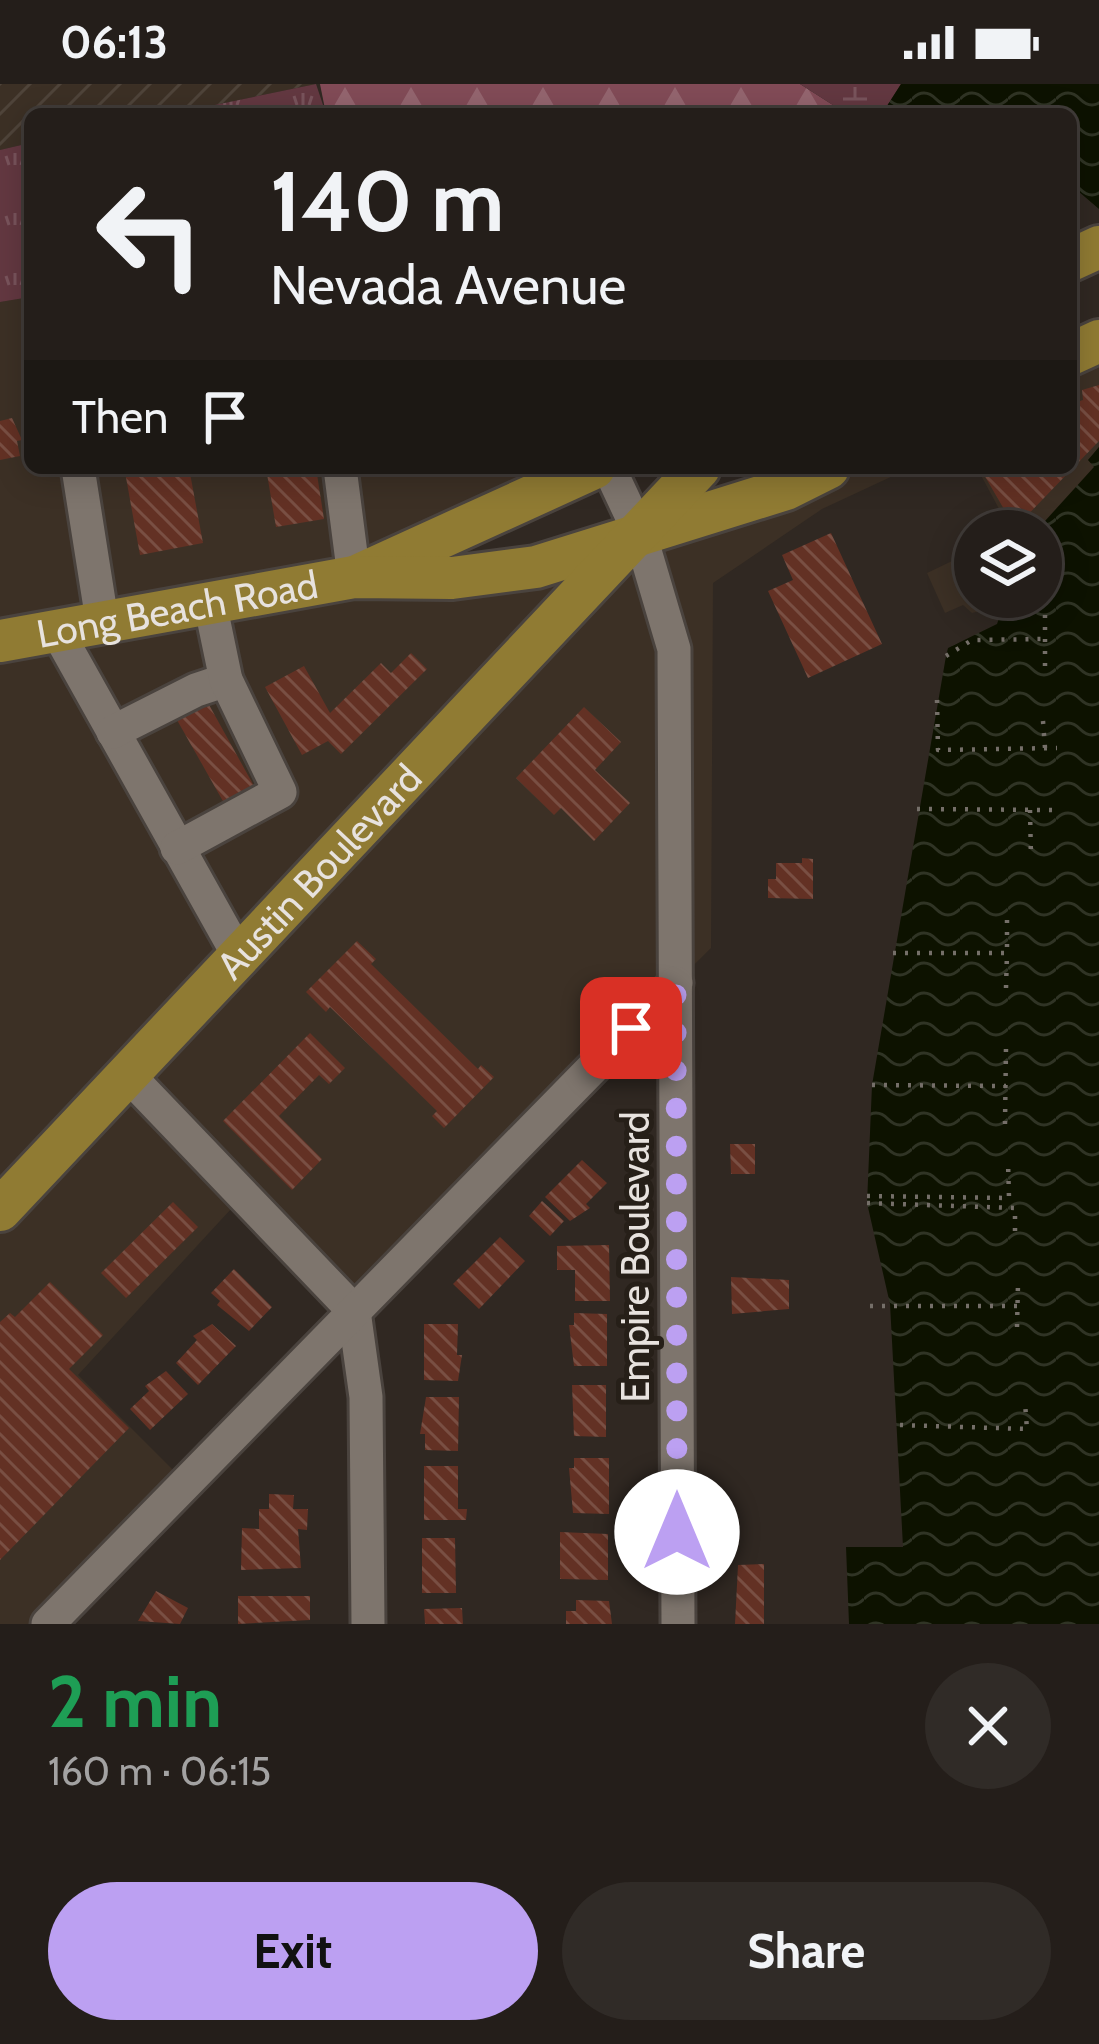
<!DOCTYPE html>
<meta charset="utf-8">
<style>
body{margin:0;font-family:Cabin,sans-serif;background:#302b27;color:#f1f3f6;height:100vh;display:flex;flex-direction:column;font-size:45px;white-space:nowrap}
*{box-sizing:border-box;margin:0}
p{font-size:39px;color:#a3a2a2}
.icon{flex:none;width:66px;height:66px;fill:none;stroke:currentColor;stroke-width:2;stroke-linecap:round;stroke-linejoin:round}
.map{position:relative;height:1540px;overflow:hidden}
.panel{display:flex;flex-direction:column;background:#241e1a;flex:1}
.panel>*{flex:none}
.top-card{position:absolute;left:24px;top:24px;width:1053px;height:366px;border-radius:18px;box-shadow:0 6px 30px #0003,0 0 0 3px #413c39;background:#241e1a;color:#f1f3f6;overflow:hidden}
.buttons{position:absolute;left:954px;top:426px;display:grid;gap:24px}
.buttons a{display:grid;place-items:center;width:108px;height:108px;border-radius:50%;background:#241e1a;box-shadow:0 6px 30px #0003,0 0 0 3px #413c39;font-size:60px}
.pin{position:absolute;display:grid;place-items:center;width:102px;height:102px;color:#fff;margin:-51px;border-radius:24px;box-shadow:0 6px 18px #0006}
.me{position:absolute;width:132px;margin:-66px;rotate:0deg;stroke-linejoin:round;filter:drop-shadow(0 0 9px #0008)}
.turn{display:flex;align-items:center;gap:42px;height:252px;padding:0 48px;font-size:54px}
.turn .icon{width:156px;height:156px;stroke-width:2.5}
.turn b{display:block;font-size:84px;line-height:102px}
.then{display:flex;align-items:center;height:114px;padding:0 48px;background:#0003;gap:24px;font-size:45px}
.round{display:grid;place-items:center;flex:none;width:126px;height:126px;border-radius:63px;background:#302b27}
.summary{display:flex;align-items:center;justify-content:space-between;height:204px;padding:0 48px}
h1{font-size:72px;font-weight:800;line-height:90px;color:#1e9e55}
.button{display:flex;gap:24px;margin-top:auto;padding:24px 48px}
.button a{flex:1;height:138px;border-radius:72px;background:#bca0f2;color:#111;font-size:48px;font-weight:800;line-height:138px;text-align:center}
.button a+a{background:#302b27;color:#f1f3f6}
.status{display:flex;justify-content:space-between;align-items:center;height:84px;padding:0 60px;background:#241e1a;direction:ltr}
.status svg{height:33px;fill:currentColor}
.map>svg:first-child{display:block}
</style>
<div class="status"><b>06:13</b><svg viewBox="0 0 49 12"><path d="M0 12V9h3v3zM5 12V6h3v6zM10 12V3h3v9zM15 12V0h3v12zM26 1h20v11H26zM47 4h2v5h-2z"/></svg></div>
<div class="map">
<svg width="1099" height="1540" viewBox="0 0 1099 1540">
<defs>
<pattern id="industrial-furrows" width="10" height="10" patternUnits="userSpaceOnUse" patternTransform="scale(3)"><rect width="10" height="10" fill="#3c3025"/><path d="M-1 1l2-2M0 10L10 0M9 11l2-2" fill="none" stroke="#4f443a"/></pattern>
<pattern id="grass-tufts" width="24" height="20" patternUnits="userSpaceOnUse" patternTransform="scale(3)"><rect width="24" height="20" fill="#633841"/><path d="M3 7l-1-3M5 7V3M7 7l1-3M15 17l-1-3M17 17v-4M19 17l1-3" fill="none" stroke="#79545c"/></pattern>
<pattern id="forest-firs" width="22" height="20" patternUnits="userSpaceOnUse" patternTransform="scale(3)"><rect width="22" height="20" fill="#824b57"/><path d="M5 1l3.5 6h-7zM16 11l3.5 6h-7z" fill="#94656f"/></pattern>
<pattern id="wetland-marsh" width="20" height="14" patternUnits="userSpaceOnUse" patternTransform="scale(3)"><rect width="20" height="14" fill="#633841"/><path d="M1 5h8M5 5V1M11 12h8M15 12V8" fill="none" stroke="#79545c"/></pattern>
<pattern id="water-waves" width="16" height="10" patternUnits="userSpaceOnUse" patternTransform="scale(3)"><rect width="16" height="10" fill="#0d1200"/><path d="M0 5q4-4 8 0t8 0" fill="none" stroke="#303425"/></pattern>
<pattern id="building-back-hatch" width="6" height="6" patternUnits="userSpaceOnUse" patternTransform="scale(3)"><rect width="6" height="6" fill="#633124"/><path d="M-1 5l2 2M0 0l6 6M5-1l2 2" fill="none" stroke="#794f43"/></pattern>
</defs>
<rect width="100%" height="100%" fill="#302822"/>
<!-- built -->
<g fill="#3c3025">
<path d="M30,213V384H602L356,494L454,492L787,384H910L822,425L713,499L711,864L354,1218L243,1112L78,1291L188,1401L67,1540H0V218Z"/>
<path d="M1099,270V363L1088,376L1095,382L1036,447H1011L977,384H1071V277Z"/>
<path d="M975,466V513H1006L1003,521L972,529L963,521L945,529L927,489Z"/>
</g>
<!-- industrial -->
<path fill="url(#industrial-furrows)" d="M0,0H316L171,30H30V59L0,66Z"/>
<!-- grass -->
<g fill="url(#grass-tufts)">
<path d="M316,0L326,30H171Z"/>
<path d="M30,59V213L0,218V66Z"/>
</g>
<!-- forest -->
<path fill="url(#forest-firs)" d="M320,0H800L847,30H326Z"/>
<!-- wetland -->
<path fill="url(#wetland-marsh)" d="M800,0H901L884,27L892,30H847Z"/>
<!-- water -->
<g fill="url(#water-waves)">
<path d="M901,0H1099V125L1071,101V30H922L912,23L899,30L883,28Z"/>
<path d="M1099,363V1540H849L846,1463H903L890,1220L867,1119L872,1001L946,572L948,564L997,540L1006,513H1041V447H1036L1094,383L1088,376Z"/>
</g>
<!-- building -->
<g fill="url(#building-back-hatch)">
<path d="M1099,301V357L1015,444L980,384H1071V320L1083,316L1082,306Z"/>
<path d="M12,334L22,356L17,357L20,372L0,376V337Z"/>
<path d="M144,384H189L203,459L140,471L125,388Z"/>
<path d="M316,384L324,435L276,443L267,390Z"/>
<path d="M831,449L882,560L808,594L768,507L793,496L782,471Z"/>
<path d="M411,569L427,585L341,670L328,657L302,671L265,603L304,582L330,629L381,579L391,589Z"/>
<path d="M208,619L254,702L224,719L177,636Z"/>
<path d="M584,623L621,658L595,686L630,719L594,757L561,724L554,731L516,694Z"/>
<path d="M802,774L813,775V815L768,814V795H776V779H802Z"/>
<path d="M357,857L376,875L371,880L478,985L481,981L494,993L444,1044L432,1032L437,1027L330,923L326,928L306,908Z"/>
<path d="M310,949L345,984L329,1000L319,991L279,1032L322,1075L292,1106L223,1037Z"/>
<path d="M730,1060H755V1090H731Z"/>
<path d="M582,1076L607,1099L586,1120L590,1124L570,1137L545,1113Z"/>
<path d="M542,1117L564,1137L550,1152L529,1132Z"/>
<path d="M173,1118L198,1143L126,1214L101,1189Z"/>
<path d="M500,1153L525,1177L479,1225L453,1200Z"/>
<path d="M609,1161L610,1217H575V1186H557V1162Z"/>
<path d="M234,1185L272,1223L249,1247L217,1221L220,1217L211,1209Z"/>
<path d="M731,1193L789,1196V1225L732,1230Z"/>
<path d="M50,1198L103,1251L69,1285L129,1344L0,1476V1238L10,1229L15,1233Z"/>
<path d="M574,1229L607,1230V1282H574L569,1241H574Z"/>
<path d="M212,1240L236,1262L198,1301L176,1279L197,1256L193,1252Z"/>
<path d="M424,1240H458L457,1271H462L458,1297L424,1296Z"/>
<path d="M166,1287L188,1310L150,1346L130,1325L149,1307L145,1302Z"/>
<path d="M572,1301H606V1353L574,1352Z"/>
<path d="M426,1313H459L458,1367L425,1366V1350H420Z"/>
<path d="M574,1374H609V1430L573,1429L569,1384H574Z"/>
<path d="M424,1382H458V1425H467L466,1436H424Z"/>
<path d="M269,1410L294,1411L293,1425H308L307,1446L298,1445L301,1484L241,1486L242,1444L259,1445V1425H269Z"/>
<path d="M560,1448L608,1450V1496L560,1495Z"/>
<path d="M422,1454H455L456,1509H422Z"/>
<path d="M764,1480V1540H735L738,1481Z"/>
<path d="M156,1507L188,1524L180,1540L138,1537Z"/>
<path d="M238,1512H310V1536L238,1540Z"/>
<path d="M576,1516L609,1517L612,1540H566V1527H576Z"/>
<path d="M462,1524L463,1540H425L424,1525Z"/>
</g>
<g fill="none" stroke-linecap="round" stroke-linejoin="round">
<!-- minor casing -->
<g stroke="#4a433e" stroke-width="39">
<g id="minor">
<path d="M78,384L102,536"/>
<path d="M340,384L354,493"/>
<path d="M609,384L640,450L674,565L678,1540"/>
<path d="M57,547L240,874"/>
<path d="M113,648L196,606L226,596"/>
<path d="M177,764L280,708L226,596L210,519"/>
<path d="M128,991L354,1227L366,1313L368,1540"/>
<path d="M48,1540L676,899"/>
</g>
</g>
<!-- major casing -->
<g stroke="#4a433e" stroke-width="48">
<g id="major">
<path d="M1071,176L1099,163"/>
<path d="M1071,270L1099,257"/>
<path d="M361,490L594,384"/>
<path id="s1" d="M0,557L354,493L452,494L536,483L786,405L828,384"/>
<path id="s2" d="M0,1126L699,384"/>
</g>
</g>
<!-- path -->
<g stroke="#756f69" stroke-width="4.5" stroke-dasharray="3 9" stroke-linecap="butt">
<path d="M946,572L972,556L1044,555"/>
<path d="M1045,582V526"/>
<path d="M937,616L938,666L1057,664"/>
<path d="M1043,637L1045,664"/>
<path d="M917,725L1054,726"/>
<path d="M1030,726L1031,774"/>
<path d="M893,869H1007V831"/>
<path d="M1006,904L1007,869"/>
<path d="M872,1001L1006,1002"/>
<path d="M1005,1040L1006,963"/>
<path d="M867,1112L1009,1114L1008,1078"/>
<path d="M867,1119L1015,1124V1156"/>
<path d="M870,1222H1017"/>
<path d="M1017,1243L1018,1200"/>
<path d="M900,1341L1027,1345L1025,1319"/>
</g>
<!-- minor -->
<use href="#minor" stroke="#7e756d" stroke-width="33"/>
<!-- major -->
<use href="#major" stroke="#907b33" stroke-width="42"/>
</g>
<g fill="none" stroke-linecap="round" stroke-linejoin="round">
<!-- route -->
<path stroke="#bca0f2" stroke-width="21" stroke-dasharray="0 37.8" d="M631,944L676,899L677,1448"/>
</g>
<g text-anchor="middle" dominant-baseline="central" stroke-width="10" stroke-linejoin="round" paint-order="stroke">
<!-- street labels -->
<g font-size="39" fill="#e7e2de" stroke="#261f18">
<text stroke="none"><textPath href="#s1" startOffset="180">Long Beach Road</textPath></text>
<text stroke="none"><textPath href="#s2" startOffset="465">Austin Boulevard</textPath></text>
<text transform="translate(635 1173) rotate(-90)">Empire Boulevard</text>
</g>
</g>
</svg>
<div class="buttons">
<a><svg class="icon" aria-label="layers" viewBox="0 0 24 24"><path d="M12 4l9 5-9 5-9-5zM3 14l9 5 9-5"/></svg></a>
</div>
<div class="pin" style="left:631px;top:944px;background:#d93025"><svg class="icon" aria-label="arrive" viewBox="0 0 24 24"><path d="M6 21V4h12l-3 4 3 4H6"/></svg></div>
<svg class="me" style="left:677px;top:1448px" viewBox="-20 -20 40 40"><circle r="19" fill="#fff"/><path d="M0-13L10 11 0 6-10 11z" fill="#bca0f2"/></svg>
<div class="top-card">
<div class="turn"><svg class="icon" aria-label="left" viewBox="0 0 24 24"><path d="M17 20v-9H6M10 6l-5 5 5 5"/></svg><div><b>140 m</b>Nevada Avenue</div></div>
<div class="then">Then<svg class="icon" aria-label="arrive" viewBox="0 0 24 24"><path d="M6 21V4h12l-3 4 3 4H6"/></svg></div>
</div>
</div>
<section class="panel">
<div class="summary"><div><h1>2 min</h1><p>160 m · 06:15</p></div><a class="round"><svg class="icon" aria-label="close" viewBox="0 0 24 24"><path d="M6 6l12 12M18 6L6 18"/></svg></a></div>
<div class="button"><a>Exit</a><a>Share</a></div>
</section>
